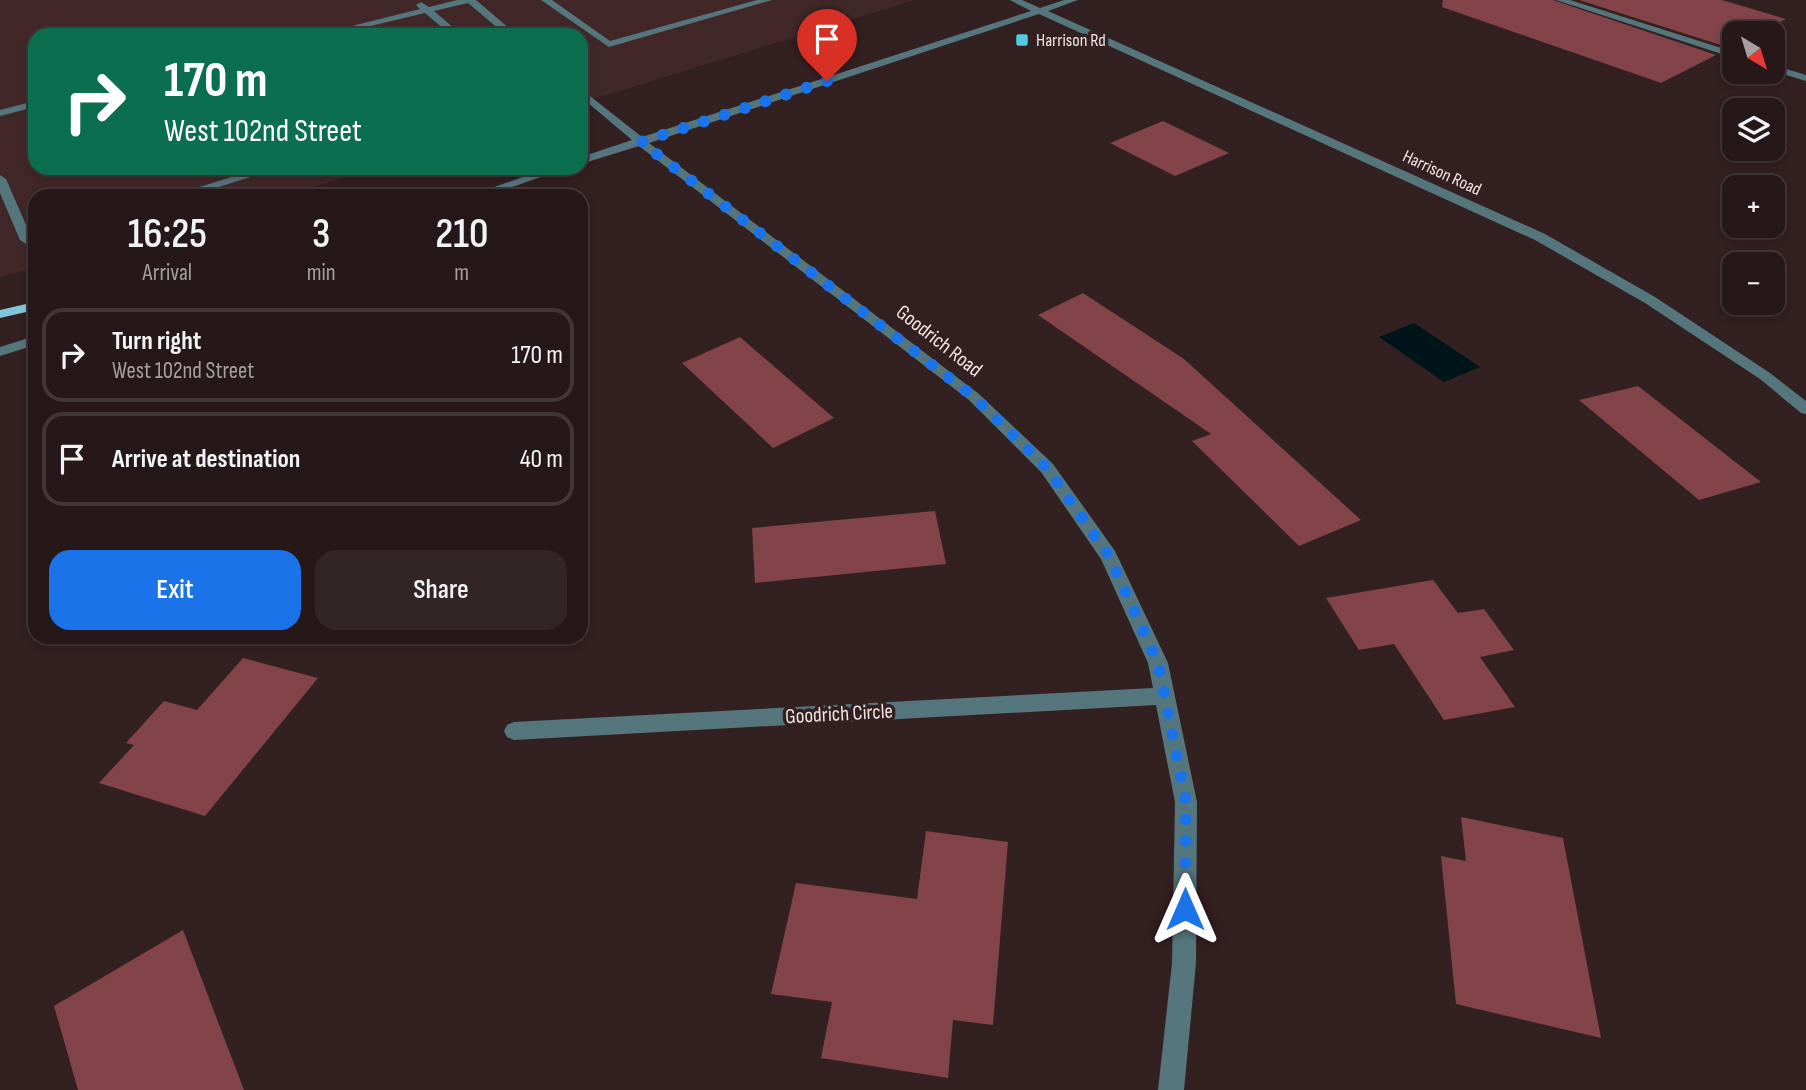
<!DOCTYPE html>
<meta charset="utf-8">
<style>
body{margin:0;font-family:"Sofia Sans Condensed",sans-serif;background:#322526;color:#f1f3f6;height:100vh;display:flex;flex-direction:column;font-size:26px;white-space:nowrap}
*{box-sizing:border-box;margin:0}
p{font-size:23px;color:#a4a0a2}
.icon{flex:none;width:38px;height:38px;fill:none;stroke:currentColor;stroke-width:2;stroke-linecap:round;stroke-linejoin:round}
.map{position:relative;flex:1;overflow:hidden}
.details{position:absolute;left:28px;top:189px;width:560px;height:455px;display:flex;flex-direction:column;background:#261819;border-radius:21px;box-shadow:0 4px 10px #0003,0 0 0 2px #423738}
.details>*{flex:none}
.hud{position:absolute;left:28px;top:28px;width:560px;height:147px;border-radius:21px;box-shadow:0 4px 10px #0003,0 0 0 2px #423738;background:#0b6e4f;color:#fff;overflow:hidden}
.needle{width:46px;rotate:142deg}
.buttons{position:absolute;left:1722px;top:21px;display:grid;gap:14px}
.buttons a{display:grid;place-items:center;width:63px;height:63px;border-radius:14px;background:#261819;box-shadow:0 4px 10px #0003,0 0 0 2px #423738;font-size:35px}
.pin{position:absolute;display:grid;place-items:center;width:60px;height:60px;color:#fff;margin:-72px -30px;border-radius:50% 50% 50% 0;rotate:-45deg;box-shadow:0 0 7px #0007}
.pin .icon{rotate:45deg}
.me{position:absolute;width:77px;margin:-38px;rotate:0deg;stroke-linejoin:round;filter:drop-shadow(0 0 5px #0008)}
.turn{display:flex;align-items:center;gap:24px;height:147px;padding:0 21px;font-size:32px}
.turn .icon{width:91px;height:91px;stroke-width:2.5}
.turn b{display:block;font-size:49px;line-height:60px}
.eta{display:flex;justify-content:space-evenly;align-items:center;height:119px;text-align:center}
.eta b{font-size:42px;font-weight:600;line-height:49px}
.action{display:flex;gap:14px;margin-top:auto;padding:14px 21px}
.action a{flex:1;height:80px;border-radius:21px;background:#1a73e8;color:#fff;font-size:28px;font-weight:600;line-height:80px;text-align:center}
.action a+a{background:#322526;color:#f1f3f6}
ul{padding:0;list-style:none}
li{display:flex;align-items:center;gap:21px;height:94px;margin:0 14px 10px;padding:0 7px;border:4px solid #423738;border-radius:21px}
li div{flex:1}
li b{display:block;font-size:26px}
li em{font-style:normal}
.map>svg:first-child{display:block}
</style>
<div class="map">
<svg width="1806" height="1090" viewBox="0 0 1806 1090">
<rect width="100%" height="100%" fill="#332021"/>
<!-- built -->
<path fill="#412728" d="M0,0H915L581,103V35H35V168H374L285,196H35V268L0,277Z"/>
<!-- water -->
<path fill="#00151a" d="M1414,323L1480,367L1444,382L1379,337Z"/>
<!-- building -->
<g fill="#824349">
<path d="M1443,0H1553L1716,55L1661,83L1442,7Z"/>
<path d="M1579,0H1722L1786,19L1759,33H1734V46L1730,48Z"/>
<path d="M1163,121L1229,153L1175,176L1110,143Z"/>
<path d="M1083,293L1184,359L1361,520L1299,546L1192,441L1211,434L1038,315Z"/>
<path d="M740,337L834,418L773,448L682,363Z"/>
<path d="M1638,386L1761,482L1699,500L1579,400Z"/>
<path d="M935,511L946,564L755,583L752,528Z"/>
<path d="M1433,580L1458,613L1484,609L1514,650L1480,657L1515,707L1444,720L1394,644L1359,650L1326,598Z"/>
<path d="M243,658L318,678L205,816L99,783L134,745L126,743L164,701L197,710Z"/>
<path d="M1461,817L1563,838L1601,1038L1456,1004L1441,856L1466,861Z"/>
<path d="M926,831L1008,842L993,1025L953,1020L948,1078L821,1058L832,1002L771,994L796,883L917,899Z"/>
<path d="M183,930L244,1090H78L54,1006Z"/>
</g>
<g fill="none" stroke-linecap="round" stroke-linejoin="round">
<!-- minor -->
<g fill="#56767e" fill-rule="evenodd">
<path d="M457,0H476L517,35H506L468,3L434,11L462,35H451L425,13L333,35H316L420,9L416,5L421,2L429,7Z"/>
<path d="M541,0H552L610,41L757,0H772L609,47Z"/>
<path d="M1010,0H1022L1040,8L1064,0H1078L1048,11L1545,234L1655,297L1770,373L1806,401V414L1801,413L1760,379L1645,303L1535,240L1039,14L649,143L979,394L1053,464L1115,551L1168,663L1197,802L1196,963L1184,1090H1158L1172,963L1175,802L1156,705L514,740L507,737L504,731L507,725L514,722L1153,688L1148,663L1101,559L1041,472L969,400L639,146L581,164V157L632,140L581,97V89L642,137L1031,11Z"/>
<path d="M1556,0H1570L1734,52V58Z"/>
<path d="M1773,65L1806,75V81L1773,71Z"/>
<path d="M35,101V107L0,116V110Z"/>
<path d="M260,168H279L190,196H171Z"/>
<path d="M548,168H566L487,196H469Z"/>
<path d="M0,175L6,179L30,234L35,233V241L26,244L20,240L0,193Z"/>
<path d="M35,336V345L0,356V347Z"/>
</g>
<!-- major -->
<path fill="#81c7d8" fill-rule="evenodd" d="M35,302V310L0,318V310Z"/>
</g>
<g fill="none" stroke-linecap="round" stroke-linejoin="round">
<!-- route -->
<path stroke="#1a73e8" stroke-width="12" stroke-dasharray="0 21.6" d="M827,81L641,142L974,397L1047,468L1109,556L1158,663L1186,802L1185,909"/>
</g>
<!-- markers -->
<rect fill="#57c9e3" stroke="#332021" stroke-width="2.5" x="1015" y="33" width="14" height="14" rx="3.5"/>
<g text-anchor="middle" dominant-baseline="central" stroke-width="7" stroke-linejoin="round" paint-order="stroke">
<!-- far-poi labels -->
<g font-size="18" fill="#f1e3e3" stroke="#332021" text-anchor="start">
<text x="1036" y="40">Harrison Rd</text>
</g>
<!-- far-street labels -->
<g font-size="18" fill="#f1e3e3" stroke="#332021">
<text transform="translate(1442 173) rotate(25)">Harrison Road</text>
</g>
<!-- street labels -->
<g font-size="21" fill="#f1e3e3" stroke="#332021">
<text transform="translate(939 341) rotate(38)">Goodrich Road</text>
<text transform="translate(839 714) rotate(-3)">Goodrich Circle</text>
</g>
</g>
</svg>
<div class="buttons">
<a><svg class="needle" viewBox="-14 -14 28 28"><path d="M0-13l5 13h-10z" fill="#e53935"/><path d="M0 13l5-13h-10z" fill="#a4a0a2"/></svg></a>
<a><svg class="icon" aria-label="layers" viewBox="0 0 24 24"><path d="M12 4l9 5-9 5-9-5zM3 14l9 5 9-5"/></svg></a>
<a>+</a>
<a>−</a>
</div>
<div class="pin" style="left:827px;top:81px;background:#d93025"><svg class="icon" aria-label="arrive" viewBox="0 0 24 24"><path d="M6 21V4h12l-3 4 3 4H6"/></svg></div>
<svg class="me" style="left:1185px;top:909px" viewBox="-20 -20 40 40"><path d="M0-17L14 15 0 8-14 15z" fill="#1a73e8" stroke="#fff" stroke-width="4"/></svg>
<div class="hud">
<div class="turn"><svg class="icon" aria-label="right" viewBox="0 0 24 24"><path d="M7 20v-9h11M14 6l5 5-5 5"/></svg><div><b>170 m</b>West 102nd Street</div></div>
</div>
<section class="details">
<div class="eta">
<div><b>16:25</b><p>Arrival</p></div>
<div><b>3</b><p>min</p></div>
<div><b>210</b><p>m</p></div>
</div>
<ul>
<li><svg class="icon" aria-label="right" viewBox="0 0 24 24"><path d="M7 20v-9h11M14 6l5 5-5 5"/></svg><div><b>Turn right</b><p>West 102nd Street</p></div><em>170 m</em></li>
<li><svg class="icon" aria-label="arrive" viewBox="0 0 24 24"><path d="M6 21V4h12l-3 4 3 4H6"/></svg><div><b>Arrive at destination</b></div><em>40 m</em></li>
</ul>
<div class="action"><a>Exit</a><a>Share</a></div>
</section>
</div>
